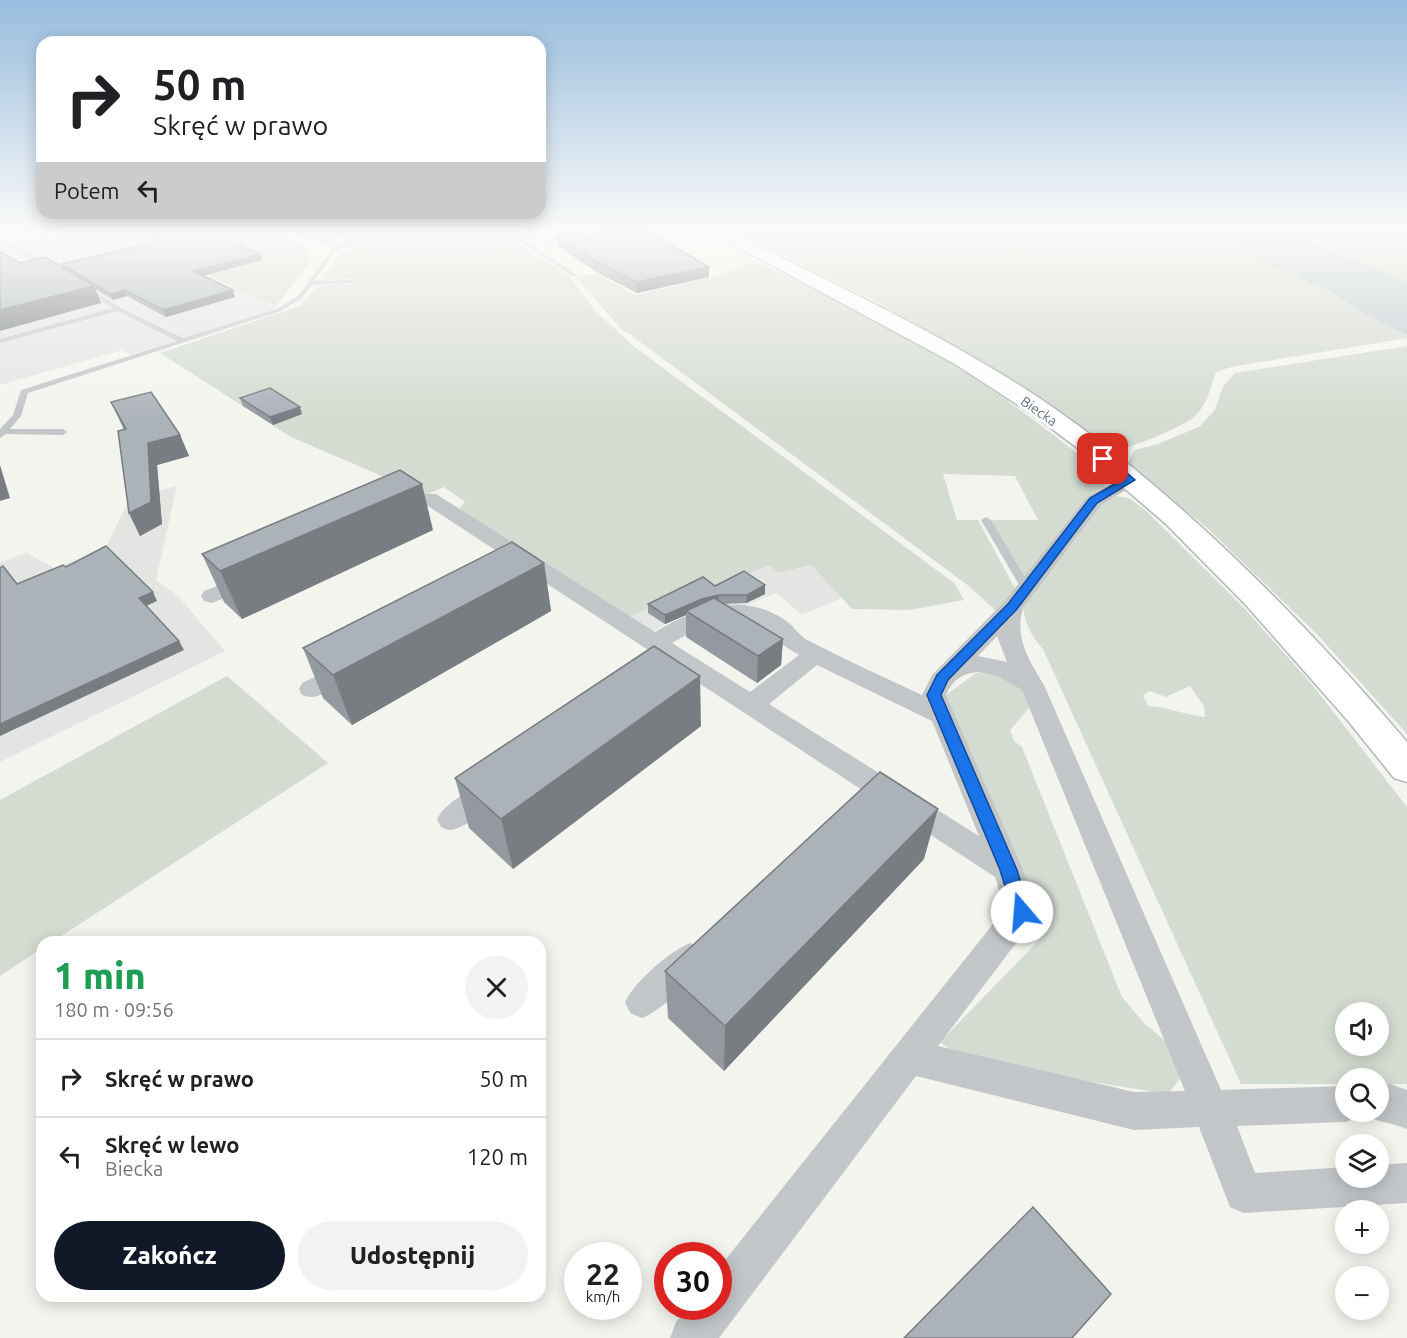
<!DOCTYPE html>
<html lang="pl">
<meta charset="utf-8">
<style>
body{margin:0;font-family:Ubuntu,sans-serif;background:#f2f2f2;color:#202124;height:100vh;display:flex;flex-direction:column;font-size:22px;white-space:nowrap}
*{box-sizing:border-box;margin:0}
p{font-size:20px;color:#757577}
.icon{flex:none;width:33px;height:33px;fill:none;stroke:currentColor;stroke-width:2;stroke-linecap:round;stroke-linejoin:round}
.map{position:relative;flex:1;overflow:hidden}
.sheet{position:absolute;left:36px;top:936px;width:510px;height:366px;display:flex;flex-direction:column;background:#fff;border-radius:18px;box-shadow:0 3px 15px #0003}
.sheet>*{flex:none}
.top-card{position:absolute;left:36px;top:36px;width:510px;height:183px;border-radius:18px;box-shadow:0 3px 15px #0003;background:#fff;color:#202124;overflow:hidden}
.tools{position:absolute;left:1335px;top:1002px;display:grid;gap:12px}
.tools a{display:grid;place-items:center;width:54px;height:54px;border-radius:50%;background:#fff;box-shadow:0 3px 15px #0003;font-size:30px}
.speed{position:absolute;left:564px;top:1242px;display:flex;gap:12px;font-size:30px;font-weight:700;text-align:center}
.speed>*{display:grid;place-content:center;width:78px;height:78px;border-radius:50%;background:#fff;box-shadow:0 3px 15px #0003;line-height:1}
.speed small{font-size:15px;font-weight:400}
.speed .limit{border:9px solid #d22;background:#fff;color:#111}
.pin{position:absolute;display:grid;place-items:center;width:51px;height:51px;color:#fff;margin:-26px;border-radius:12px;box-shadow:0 3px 9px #0006}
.me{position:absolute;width:66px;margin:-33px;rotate:342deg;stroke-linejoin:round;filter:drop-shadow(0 0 4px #0008)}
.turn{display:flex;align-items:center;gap:21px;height:126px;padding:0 18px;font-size:27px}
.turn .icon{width:78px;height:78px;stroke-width:2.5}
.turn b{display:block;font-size:42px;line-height:51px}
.then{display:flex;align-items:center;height:57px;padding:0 18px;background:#0003;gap:12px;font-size:22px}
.round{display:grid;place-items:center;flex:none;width:63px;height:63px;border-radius:32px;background:#f2f2f2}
.head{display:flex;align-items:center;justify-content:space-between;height:102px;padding:0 18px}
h1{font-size:36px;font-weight:800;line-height:45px;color:#1e9e55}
.action{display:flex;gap:12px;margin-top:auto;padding:12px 18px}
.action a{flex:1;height:69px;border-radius:36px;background:#111827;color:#fff;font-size:24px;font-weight:800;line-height:69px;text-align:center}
.action a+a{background:#f2f2f2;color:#202124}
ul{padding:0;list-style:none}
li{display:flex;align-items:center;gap:18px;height:78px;padding:0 18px;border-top:2px solid #e0e0e0}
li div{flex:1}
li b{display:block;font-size:22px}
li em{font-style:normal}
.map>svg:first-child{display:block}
</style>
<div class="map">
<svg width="1407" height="1338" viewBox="0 0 1407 1338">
<rect width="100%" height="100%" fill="#f4f4ef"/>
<!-- built -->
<g fill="#e4e5e3">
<path d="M0,231H114L280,308L131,355L122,350L0,385Z"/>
<path d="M520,231H634L551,248Z"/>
<path d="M177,486L156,580L178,596L225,651L0,762V562L27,553L54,568L105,549L130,498Z"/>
<path d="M769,565L780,573L811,565L842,598L802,615L777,593L731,611L714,598L651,632L630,617L702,581L715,590Z"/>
</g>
<!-- green -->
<g fill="#d4dbd0" fill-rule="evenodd">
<path d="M114,231H278L307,247L312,260L276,306Z"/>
<path d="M417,231H499L569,276L594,309L632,345L954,583L964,600L909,610L852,609L811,565L779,573L769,565L714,590L702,581L630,617L459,509L465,502L444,487L426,495L291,437L160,353L300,306C320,282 322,285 351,284V279L327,280L323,278L340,253Z"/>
<path d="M734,231H1210L1224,236L1227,241L1258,256L1272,267L1292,273L1309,284L1326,288L1355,309L1407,335V338L1231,367L1216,372C1211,386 1207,404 1196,415C1186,426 1128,450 1114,450C1103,449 1094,438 1086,432L949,342L873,300Z"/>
<path d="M1286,231H1407V281Z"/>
<path d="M754,261C819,292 887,322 948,361C1001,394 1051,432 1099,471L1106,481L1104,487L1094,493L1025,581L989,520H1038L1015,476L943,474L957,520H978L1016,590L997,612L970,587L627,332H624L575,276L597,274L635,295L710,278Z"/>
<path d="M1407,346V734L1316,633L1205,526L1126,465L1135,450L1158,444L1199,427L1215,410L1223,386L1235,373Z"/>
<path d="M1116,496L1129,498L1145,510L1245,609L1314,687L1407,807V1084H1379L1378,1078H1346L1345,1084H1241L1043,649C1032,637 1025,624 1023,608L1084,524L1106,499ZM1190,686L1204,706L1205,717C1185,715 1169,707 1148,706L1143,695L1150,691L1166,697ZM1346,1012H1378V1046H1346Z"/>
<path d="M976,673L1012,677L1034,702L1010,730L1014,741L1022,747L1122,997L1144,1023L1169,1044L1182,1076L1168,1094L968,1062L940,1042L1041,938L942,698Z"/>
<path d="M227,676L328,763L52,942H42V948L0,976V800Z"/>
</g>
<!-- water -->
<path fill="#bec8ce" d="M1210,231H1286L1407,281V335L1355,309L1326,288L1309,284L1292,273L1272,267L1258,256L1227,241L1223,238V235Z"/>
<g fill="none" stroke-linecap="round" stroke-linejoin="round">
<!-- primary casing -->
<g stroke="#b3b7bb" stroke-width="3">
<path id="primary" d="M708,231H728C837,286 950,337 1051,406C1182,497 1304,621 1407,742V782L1394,778L1349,722L1246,605L1166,524L1080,450L1035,416L955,364Z"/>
</g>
<!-- service -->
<g fill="#c3c6c9" fill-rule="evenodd">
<path d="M504,231H510L577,275L572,276Z"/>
<path d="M578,231H585L591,236L586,237Z"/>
<path d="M0,239L52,265L53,266L48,267L0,243Z"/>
<path d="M336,244L339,246L314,281L350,280L353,282L352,283L312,285L302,298L281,311L28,393L21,416L10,429H63L67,432L63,435L6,434L0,438V429L13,415L21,390L177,341L118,311L0,343V339L113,308L83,289V287H87L121,308L183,338L277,309L298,296Z"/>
<path d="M986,517L991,520L1031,588L1030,590L1026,591L1021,588L981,520Z"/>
</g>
<!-- minor -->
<g fill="#c3c6c9" fill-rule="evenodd">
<path d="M289,231H306L337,242L394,231H411L385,241L336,249Z"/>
<path d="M1129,474L1135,476L1138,480L1135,484L1101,505L1023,608C1014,637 1029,661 1044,685L1221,1090L1346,1086V1112H1361L1359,1117L1346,1122L1237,1126L1255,1173L1346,1167V1178H1378V1165L1407,1163V1203L1244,1213L1230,1207L1199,1127L1134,1130L916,1076L719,1338H670L676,1322L689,1306H718V1269L1005,909L995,877L428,506L403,517H389L386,513L389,509L422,494H436L655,632C695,608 742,591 785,620C794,626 799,636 809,641C846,660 884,677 922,695L932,675L1004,602L1087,497ZM727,618C770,620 768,639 799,655L750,692L672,643L707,623ZM997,636L1007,662L978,656ZM817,665L932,721L979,836L769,704ZM977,672L998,676L1022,690L1185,1091L1134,1092L938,1046L1032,922L1037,912L1023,870L946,695C953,680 961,674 977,672Z"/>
<path d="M250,573L258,574L261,579L258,584L212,603L204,601L201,596L204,591Z"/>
<path d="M346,662L354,664L358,670C353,678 322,697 312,697C310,697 304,696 302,695L299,689L302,683Z"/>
<path d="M490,781L500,784L504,792C498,802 462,831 450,830C447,830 444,828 441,827L437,819C445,803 473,787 490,781Z"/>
<path d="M690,943L702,948L706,958C697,978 662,1010 642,1018L630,1013L625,1002C634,982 670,951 690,943Z"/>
<path d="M1391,1084L1407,1090V1129C1392,1123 1379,1122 1365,1116L1363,1112H1378V1085Z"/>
</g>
<!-- primary -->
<use href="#primary" fill="#fff" fill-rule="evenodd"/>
</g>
<!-- wall -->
<g fill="#93999e">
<path d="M588,231H648L709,277L637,293L598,273L558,246L557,237H587L595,236Z"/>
<path d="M149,238L260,254L262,260L203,276L235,297L166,317L127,296L113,300L95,289L101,303L20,263L63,268L62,264L150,243Z"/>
<path d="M240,398L302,414L273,425L243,406Z"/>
<path d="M111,402L180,435L189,456L157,465L162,524L140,536L129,513L124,430Z"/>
<path d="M433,530L242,619L224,602L202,554Z"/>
<path d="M544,563L551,611L352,725L323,698L303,648Z"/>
<path d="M715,586L765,594L746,603L724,604L783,639L781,665L757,683L686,637V615L665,624L648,613V604Z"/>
<path d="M701,726L513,869L469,828L455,778Z"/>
<path d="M924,859L724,1071L668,1018L665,971Z"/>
</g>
<!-- shaded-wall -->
<g fill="#787d81">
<path d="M600,231H629L598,238V232Z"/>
<path d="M260,254L262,260L195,278L193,271Z"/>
<path d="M709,267V277L637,293L636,282Z"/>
<path d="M94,286L101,303L0,331V310Z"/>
<path d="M125,290L127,296L113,300L110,294Z"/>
<path d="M233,290L235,297L166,317L163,310Z"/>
<path d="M300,407L302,414L273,425L270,417Z"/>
<path d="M180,435L189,456L157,465L162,524L140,536L129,513L148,443Z"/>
<path d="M0,465L10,498L0,501Z"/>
<path d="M422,484L433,530L242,619L220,571Z"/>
<path d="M544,563L551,611L352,725L333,675Z"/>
<path d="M765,585V594L746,603L747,595Z"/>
<path d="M153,592L157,601L144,607L139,598Z"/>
<path d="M719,595V604L686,611V615L665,624V615L702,599Z"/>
<path d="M783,639L781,665L757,683L758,656Z"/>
<path d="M179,641L184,650L0,736V724Z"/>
<path d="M700,676L701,726L513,869L501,819Z"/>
<path d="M938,809L924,859L724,1071L725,1026Z"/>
</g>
<!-- building -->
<g fill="#abb2b8" stroke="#787d81" stroke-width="1.5">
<path d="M178,231H205L260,254L193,271L233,290L163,310L125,290L110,294L62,264L156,242L149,238Z"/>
<path d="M616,231H648L709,267L636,282L597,262L557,237L581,232L587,237Z"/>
<path d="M0,252L20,263L45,257L94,286L0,310Z"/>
<path d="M270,388L300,407L270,417L240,398Z"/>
<path d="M151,392L180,435L148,443L151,502L129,513L118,431L126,429L111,402Z"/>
<path d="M400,470L422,484L220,571L202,554Z"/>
<path d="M512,542L544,563L333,675L303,648Z"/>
<path d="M106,546L153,592L139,598L179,641L0,724V568L3,566L17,584L63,565L66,567Z"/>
<path d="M744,571L765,585L747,595H719L702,599L665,615L648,604L703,577L715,586Z"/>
<path d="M714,598L783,639L758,656L686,611Z"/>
<path d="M654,646L700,676L501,819L455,778Z"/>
<path d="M880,772L938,809L725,1026L665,971Z"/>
<path d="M1033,1207L1111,1294L1072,1338H904Z"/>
</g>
<!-- sky -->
<linearGradient id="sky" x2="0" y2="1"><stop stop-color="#97bcde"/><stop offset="0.55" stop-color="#fafaf8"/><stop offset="1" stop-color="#fafaf8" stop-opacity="0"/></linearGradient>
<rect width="1407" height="419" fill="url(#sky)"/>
<!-- route -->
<path fill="#1a73e8" stroke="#114b97" stroke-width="1.5" d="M1100,456H1107L1135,480L1097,503L1017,609L948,680L941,695L1017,870L1030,912L1028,917L1022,919L1015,917L1013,912L1000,870L927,695L937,675L1008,604L1090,498L1122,480L1100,461Z"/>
<g text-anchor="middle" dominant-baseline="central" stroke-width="6" stroke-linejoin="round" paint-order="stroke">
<!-- far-street labels -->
<g font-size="14" fill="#617281" stroke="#fff">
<text transform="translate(1039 411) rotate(35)">Biecka</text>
</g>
</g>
</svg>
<div class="tools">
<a><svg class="icon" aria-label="sound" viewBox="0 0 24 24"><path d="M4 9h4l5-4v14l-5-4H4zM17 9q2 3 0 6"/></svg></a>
<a><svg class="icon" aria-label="search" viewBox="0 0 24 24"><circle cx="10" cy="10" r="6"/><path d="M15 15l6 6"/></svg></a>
<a><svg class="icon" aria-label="layers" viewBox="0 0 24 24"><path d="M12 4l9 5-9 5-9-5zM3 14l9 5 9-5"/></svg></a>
<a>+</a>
<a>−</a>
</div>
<div class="speed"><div>22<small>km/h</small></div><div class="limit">30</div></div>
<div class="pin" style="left:1103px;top:459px;background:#d93025"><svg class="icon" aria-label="arrive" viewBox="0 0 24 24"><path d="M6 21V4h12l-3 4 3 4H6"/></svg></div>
<svg class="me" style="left:1022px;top:912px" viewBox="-20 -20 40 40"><circle r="19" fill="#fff"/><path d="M0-13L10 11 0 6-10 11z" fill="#1a73e8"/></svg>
<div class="top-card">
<div class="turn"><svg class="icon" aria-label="right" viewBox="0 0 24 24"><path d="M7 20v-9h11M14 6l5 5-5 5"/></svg><div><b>50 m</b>Skręć w prawo</div></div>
<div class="then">Potem<svg class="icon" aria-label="left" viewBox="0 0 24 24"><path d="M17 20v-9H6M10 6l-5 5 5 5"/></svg></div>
</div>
<section class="sheet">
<div class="head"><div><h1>1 min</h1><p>180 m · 09:56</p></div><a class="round"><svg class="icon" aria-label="close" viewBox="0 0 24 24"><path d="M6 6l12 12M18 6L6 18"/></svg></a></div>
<ul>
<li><svg class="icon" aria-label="right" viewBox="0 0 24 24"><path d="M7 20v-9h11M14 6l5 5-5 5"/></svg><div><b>Skręć w prawo</b></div><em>50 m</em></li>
<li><svg class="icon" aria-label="left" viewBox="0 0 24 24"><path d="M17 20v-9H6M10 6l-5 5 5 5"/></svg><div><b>Skręć w lewo</b><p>Biecka</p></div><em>120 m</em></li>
</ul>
<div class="action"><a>Zakończ</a><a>Udostępnij</a></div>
</section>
</div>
